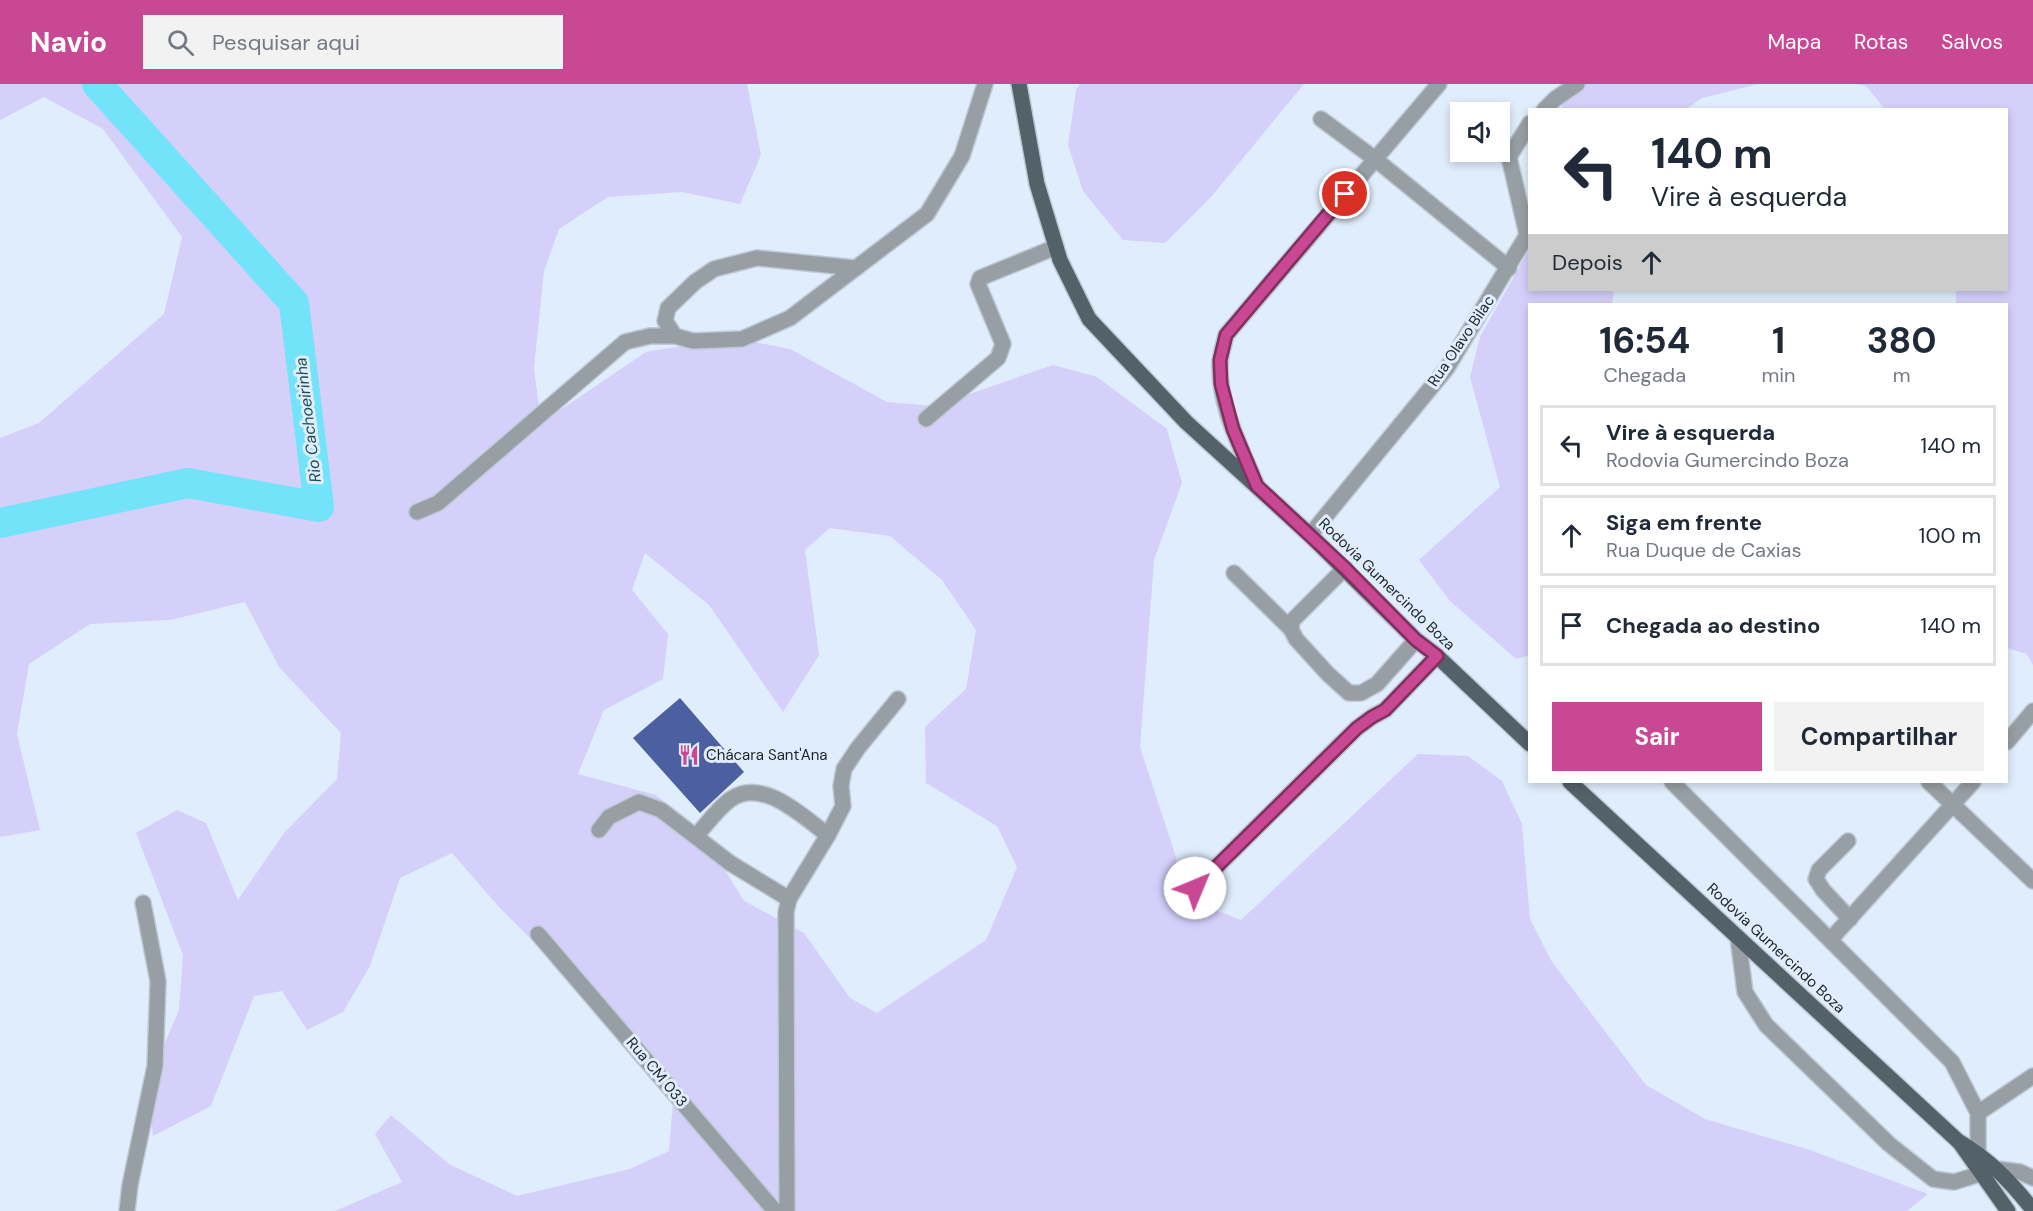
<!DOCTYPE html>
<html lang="pt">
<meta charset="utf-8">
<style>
body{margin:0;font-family:"DM Sans",sans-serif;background:#f2f2f3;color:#1f2937;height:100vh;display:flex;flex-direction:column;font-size:22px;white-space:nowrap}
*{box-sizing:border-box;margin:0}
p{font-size:20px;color:#747a83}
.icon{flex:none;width:33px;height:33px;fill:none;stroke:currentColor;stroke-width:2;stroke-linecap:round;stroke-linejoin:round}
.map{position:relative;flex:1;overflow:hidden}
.sheet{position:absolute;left:1528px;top:219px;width:480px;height:480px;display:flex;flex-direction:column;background:#fff;border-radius:0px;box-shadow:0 3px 9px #0003}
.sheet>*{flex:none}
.guide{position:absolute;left:1528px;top:24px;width:480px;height:183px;border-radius:0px;box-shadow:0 3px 9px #0003;background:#fff;color:#1f2937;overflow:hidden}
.buttons{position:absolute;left:1450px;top:18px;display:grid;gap:12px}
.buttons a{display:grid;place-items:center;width:60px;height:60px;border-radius:0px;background:#fff;box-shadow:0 3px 9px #0003;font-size:30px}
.pin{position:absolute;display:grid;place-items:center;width:51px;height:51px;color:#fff;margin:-26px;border:3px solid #fff;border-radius:50%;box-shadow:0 2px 6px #0007}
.me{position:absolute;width:66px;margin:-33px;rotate:45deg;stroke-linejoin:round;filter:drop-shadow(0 0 4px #0008)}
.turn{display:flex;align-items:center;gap:21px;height:126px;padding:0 24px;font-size:27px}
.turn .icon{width:78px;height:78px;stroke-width:2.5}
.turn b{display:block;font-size:42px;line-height:51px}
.then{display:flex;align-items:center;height:57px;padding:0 24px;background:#0003;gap:12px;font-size:22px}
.eta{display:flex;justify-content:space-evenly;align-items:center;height:102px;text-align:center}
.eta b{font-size:36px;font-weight:700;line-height:42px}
.button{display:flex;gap:12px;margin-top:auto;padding:12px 24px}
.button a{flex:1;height:69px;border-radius:0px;background:#c84893;color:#fff;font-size:24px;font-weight:700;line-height:69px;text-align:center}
.button a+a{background:#f2f2f3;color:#1f2937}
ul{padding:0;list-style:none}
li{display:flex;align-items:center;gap:18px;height:81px;margin:0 12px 9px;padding:0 12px;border:3px solid #e0e1e3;border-radius:0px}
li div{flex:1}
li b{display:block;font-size:22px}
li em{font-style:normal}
header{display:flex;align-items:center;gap:36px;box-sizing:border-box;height:84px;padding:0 30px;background:#c84893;color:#fff}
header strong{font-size:28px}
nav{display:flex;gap:33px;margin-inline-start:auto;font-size:21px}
.search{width:420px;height:54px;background:#f2f2f3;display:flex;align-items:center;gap:15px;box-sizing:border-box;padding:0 21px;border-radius:0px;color:#747a83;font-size:22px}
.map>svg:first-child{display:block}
</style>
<header>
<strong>Navio</strong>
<div class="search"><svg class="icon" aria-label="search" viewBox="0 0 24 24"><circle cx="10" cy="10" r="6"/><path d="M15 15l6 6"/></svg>Pesquisar aqui</div>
<nav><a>Mapa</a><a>Rotas</a><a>Salvos</a></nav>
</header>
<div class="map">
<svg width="2033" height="1127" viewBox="0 0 2033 1127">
<rect width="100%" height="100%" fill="#e0edfc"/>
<!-- green -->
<g fill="#d4d0fa" fill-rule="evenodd">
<path d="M0,0H747L761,71L740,120L682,108L608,113L559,145L544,187L534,284L541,339L646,268L733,254L790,265L887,318L935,322L1053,281L1097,293L1167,345L1182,399L1154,476L1140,663L1190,816L1241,836L1418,670L1468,672L1502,697L1522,740L1530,835L1552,878L1646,1001L1705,1035L1810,1066L1928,1110L1907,1127H335L402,1098L375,1050L391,1031L449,1080L517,1112L630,1085L669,1067L673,1018L566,890L499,823L452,769L400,794L370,882L343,928L307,946L282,907L254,912L211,1022L153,1052L147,1001L179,926L183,871L136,749L177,726L206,739L238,816L284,749L337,695L341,649L279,583L245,518L170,536L90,540L29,580L17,650L40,746L0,753V354L39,339L164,230L182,153L103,45L44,13L0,36ZM830,444L890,452L942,496L976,546L966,605L925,643L926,699L997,742L1017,783L986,856L877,929L850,914L804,849L744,817L701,747L656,711L578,690L604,626L663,595L668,550L632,506L645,469L709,521L783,628L819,571L805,466Z"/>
<path d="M1080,0H1304L1211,113L1165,159L1123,156L1083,107L1068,61L1076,6Z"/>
<path d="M1585,0H1758L1702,14L1686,25L1560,26L1571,9Z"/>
<path d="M1857,0H2033V581L2027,570L2007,564V220H1956V206H2007V26L1885,25L1866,2Z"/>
<path d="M1530,164V206H1614L1612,220H1530V571L1516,575L1450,517L1419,476L1500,403L1470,293L1480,253Z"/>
</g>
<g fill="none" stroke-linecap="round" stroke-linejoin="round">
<!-- river -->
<path stroke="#73e3f9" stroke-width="30" d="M0,439L188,399L319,423L294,219L97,0"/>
</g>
<!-- building -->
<path fill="#4c5fa0" d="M680,614L744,688L700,729L633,654Z"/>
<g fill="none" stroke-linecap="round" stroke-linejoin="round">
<!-- minor casing -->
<g stroke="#bec9d6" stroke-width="18">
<g id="minor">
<path d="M1544,26L1555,15L1577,0"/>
<path d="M1321,35L1375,75L1509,184"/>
<path d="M675,252L665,237L668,224L695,198L714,185L757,174L856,184"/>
<path d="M926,335L998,274L1003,260L978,200L980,194L1056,163"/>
<path d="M1257,402C1241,364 1218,321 1220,278C1221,269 1224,260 1226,251L1439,0"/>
<path d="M417,428L438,419L625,258L650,252H675L693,257L742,255L790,234L927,130L962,72L985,0"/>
<path d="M1310,451L1447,284L1527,151L1509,73L1530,39"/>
<path d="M1345,484L1292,537L1291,545L1296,555L1328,590L1349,609H1361L1377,600L1416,556"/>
<path d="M1234,489L1291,545"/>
<path d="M2007,658L2033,627"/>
<path d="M1672,698L1952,978L1978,1029V1068"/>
<path d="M1929,698L2033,797"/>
<path d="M599,746L609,733L639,718L661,726L730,779L789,815L786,828L787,1127"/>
<path d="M696,752C707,740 718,724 731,715C763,693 803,733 828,751"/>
<path d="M1848,757L1819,786L1816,795L1823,806L1850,835"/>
<path d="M1195,804L1357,644L1372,633L1385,626L1437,572"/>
<path d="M789,815L828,751L843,722L841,702L844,685L858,664L898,615"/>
<path d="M538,850L775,1127"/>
<path d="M1738,854L1745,908L1766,941L1889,1060L1933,1095L1954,1098L1980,1090"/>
<path d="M1831,855L1973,698"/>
<path d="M1978,1029L2033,992"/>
<path d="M1997,1085L2020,1088L2033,1094"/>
<path d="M127,1127L130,1101L155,982L158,897L143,819"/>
</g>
</g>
<!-- major casing -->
<g stroke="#bec9d6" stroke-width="18">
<g id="major">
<path d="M1019,0L1037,100L1060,176L1089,235L1186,338L1310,451L1416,556L1437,572L1530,660"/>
<path d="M1570,698L1958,1057C1989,1075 2011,1098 2033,1126"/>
<path d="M1960,1059L2008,1127"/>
</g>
</g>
<!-- minor -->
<use href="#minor" stroke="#989fa4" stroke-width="15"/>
<!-- major -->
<use href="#major" stroke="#536169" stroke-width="15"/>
</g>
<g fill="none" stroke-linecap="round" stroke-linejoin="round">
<!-- route casing -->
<g stroke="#822f60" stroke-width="15">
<path id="route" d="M1195,804L1357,644L1372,633L1385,626L1437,572L1416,556L1345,484L1257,402L1233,345L1221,300L1220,276L1226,251L1345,110"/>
</g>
<!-- route -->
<use href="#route" stroke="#c84893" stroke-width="10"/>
</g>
<!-- icons -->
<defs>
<g id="restaurant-bare" transform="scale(1.62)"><path d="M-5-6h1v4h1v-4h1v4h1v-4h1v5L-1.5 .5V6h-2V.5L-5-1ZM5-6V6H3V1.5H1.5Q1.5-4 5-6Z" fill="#c84893" stroke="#e0edfc" stroke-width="2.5" paint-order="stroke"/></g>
</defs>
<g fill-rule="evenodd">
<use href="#restaurant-bare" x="689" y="671"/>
</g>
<g text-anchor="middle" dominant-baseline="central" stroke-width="6" stroke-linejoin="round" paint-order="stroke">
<!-- street labels -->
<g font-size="15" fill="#21262b" stroke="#e0edfc">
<text transform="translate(1461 257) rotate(-56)">Rua Olavo Bilac</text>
<text transform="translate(1387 500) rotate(44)">Rodovia Gumercindo Boza</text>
<text transform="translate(1776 864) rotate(43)">Rodovia Gumercindo Boza</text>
<text transform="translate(657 988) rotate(50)">Rua CM 033</text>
</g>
<!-- poi labels -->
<g font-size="15" fill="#21262b" stroke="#e0edfc" text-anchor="start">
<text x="706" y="671">Chácara Sant'Ana</text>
</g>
<!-- water labels -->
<g font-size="16" font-style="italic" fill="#1b4d56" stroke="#e0edfc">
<text transform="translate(308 336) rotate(-97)">Rio Cachoeirinha</text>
</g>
</g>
</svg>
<div class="buttons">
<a><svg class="icon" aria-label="sound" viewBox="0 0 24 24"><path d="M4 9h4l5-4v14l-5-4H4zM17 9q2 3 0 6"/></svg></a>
</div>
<div class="pin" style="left:1345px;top:110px;background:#d93025"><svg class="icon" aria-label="arrive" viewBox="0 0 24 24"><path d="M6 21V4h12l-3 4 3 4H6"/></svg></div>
<svg class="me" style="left:1195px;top:804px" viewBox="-20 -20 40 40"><circle r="19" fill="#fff"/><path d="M0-13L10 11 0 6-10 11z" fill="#c84893"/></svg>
<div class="guide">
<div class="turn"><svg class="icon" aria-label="left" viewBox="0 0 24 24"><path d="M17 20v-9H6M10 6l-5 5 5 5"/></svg><div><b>140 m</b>Vire à esquerda</div></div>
<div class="then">Depois<svg class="icon" aria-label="ahead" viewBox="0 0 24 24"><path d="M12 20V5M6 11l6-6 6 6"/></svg></div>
</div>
<section class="sheet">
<div class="eta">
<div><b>16:54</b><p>Chegada</p></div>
<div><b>1</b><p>min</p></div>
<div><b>380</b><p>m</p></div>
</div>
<ul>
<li><svg class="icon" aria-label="left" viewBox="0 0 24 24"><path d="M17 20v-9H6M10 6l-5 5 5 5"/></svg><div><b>Vire à esquerda</b><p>Rodovia Gumercindo Boza</p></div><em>140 m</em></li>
<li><svg class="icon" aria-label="ahead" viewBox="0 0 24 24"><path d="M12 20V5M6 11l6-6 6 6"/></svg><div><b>Siga em frente</b><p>Rua Duque de Caxias</p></div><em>100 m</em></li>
<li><svg class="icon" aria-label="arrive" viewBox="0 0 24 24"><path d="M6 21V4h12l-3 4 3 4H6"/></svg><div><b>Chegada ao destino</b></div><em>140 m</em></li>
</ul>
<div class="button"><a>Sair</a><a>Compartilhar</a></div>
</section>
</div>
